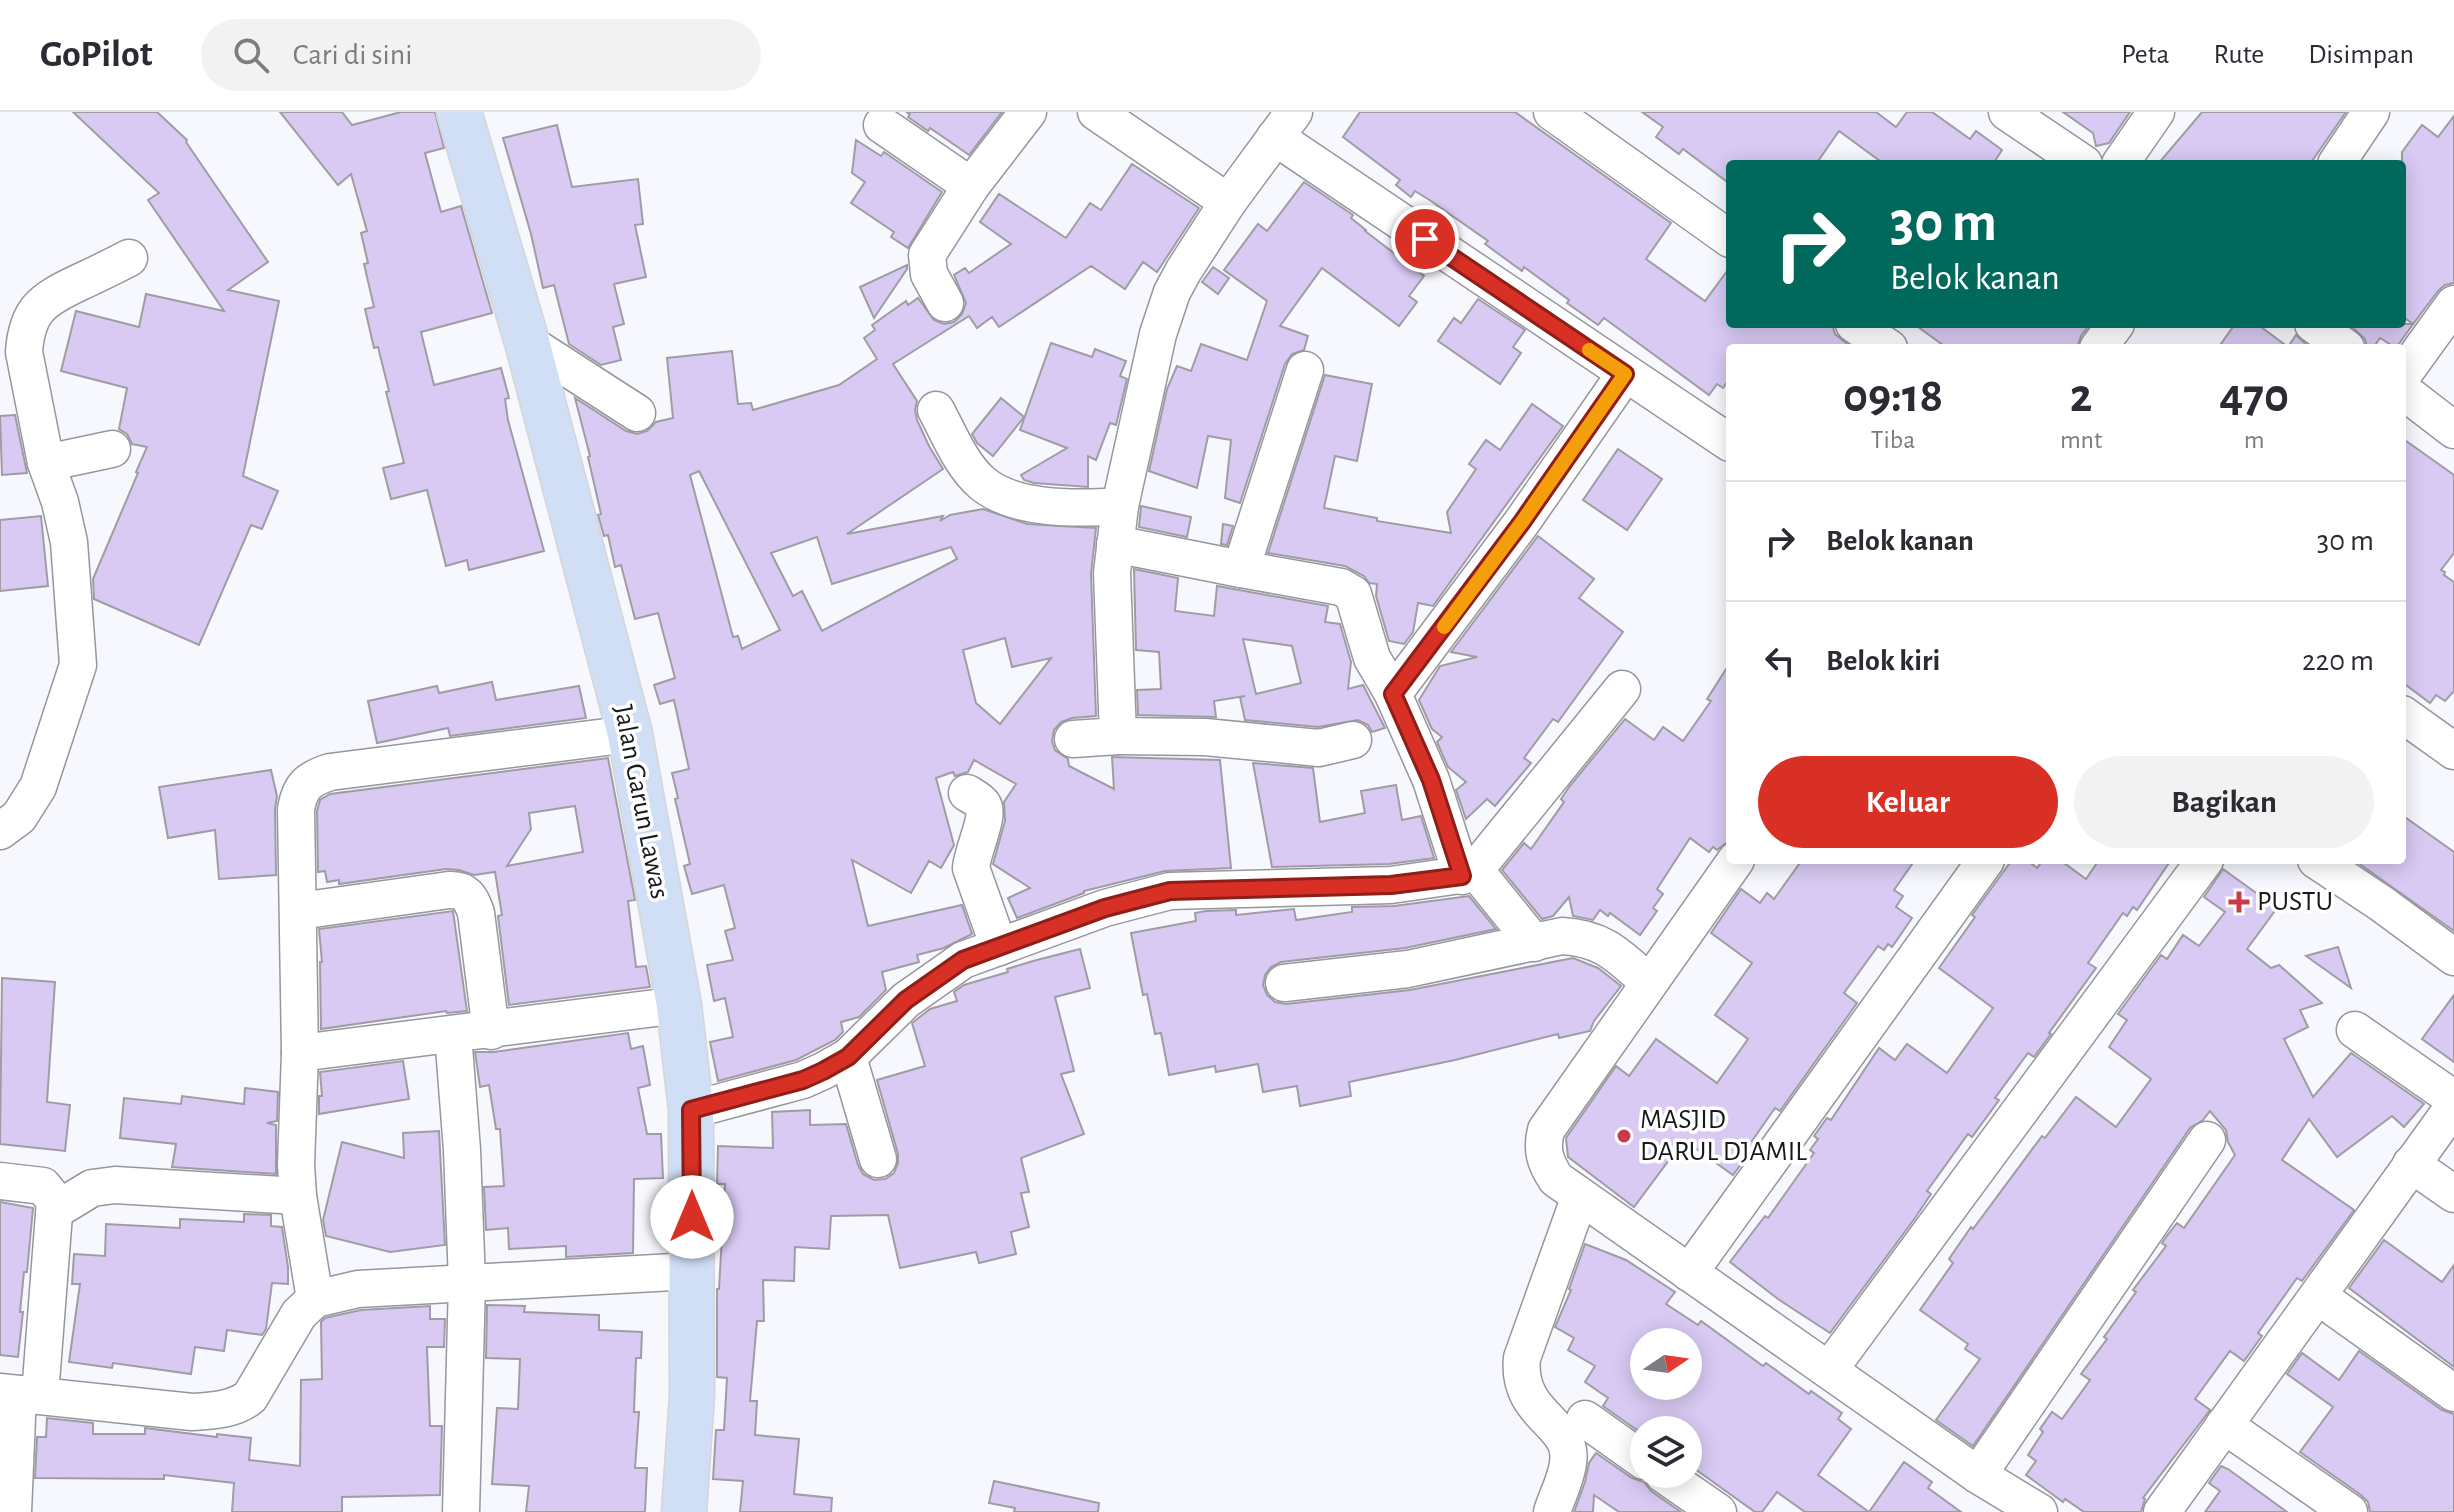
<!DOCTYPE html>
<html lang="id">
<style>
body{margin:0;font-family:"Alegreya Sans",sans-serif;background:#f2f2f3;color:#2b2b33;height:100vh;display:flex;flex-direction:column;font-size:30px;white-space:nowrap}
*{box-sizing:border-box;margin:0}
p{font-size:26px;color:#7c7c81}
.icon{flex:none;width:44px;height:44px;fill:none;stroke:currentColor;stroke-width:2;stroke-linecap:round;stroke-linejoin:round}
.map{position:relative;flex:1;overflow:hidden}
.drawer{position:absolute;left:1726px;top:232px;width:680px;height:520px;display:flex;flex-direction:column;background:#fff;border-radius:8px;box-shadow:0 4px 20px #0003}
.drawer>*{flex:none}
.banner{position:absolute;left:1726px;top:48px;width:680px;height:168px;border-radius:8px;box-shadow:0 4px 20px #0003;background:#00695c;color:#fff;overflow:hidden}
.needle{width:52px;rotate:77deg}
.controls{position:absolute;left:1630px;top:1216px;display:grid;gap:16px}
.controls a{display:grid;place-items:center;width:72px;height:72px;border-radius:50%;background:#fff;box-shadow:0 4px 20px #0003;font-size:40px}
.pin{position:absolute;display:grid;place-items:center;width:68px;height:68px;color:#fff;margin:-34px;border:4px solid #fff;border-radius:50%;box-shadow:0 2px 8px #0007}
.me{position:absolute;width:88px;margin:-44px;rotate:0deg;stroke-linejoin:round;filter:drop-shadow(0 0 6px #0008)}
.turn{display:flex;align-items:center;gap:28px;height:168px;padding:0 32px;font-size:36px}
.turn .icon{width:104px;height:104px;stroke-width:2.5}
.turn b{display:block;font-size:56px;line-height:68px}
.eta{display:flex;justify-content:space-evenly;align-items:center;height:136px;text-align:center}
.eta b{font-size:48px;font-weight:600;line-height:56px}
.cta{display:flex;gap:16px;margin-top:auto;padding:16px 32px}
.cta a{flex:1;height:92px;border-radius:48px;background:#d93025;color:#fff;font-size:32px;font-weight:600;line-height:92px;text-align:center}
.cta a+a{background:#f2f2f3;color:#2b2b33}
ul{padding:0;list-style:none}
li{display:flex;align-items:center;gap:24px;height:120px;padding:0 32px;border-top:2px solid #e1e1e2}
li div{flex:1}
li b{display:block;font-size:30px}
li em{font-style:normal}
header{display:flex;align-items:center;gap:48px;box-sizing:border-box;height:112px;padding:0 40px;background:#fff;border-bottom:2px solid #e1e1e2}
header strong{font-size:38px}
nav{display:flex;gap:44px;margin-inline-start:auto;font-size:28px}
.search{width:560px;height:72px;background:#f2f2f3;display:flex;align-items:center;gap:20px;box-sizing:border-box;padding:0 28px;border-radius:44px;color:#7c7c81;font-size:30px}
.map>svg:first-child{display:block}
</style>
<header>
<strong>GoPilot</strong>
<div class="search"><svg class="icon" aria-label="search" viewBox="0 0 24 24"><circle cx="10" cy="10" r="6"/><path d="M15 15l6 6"/></svg>Cari di sini</div>
<nav><a>Peta</a><a>Rute</a><a>Disimpan</a></nav>
</header>
<div class="map">
<svg width="2454" height="1400" viewBox="0 0 2454 1400">
<rect width="100%" height="100%" fill="#f7f8fe"/>
<!-- building -->
<g fill="#d8caf3" stroke="#9f9da3" stroke-width="2" fill-rule="evenodd">
<path d="M73,0H157L187,28L186,30L268,150L228,178L279,189L243,364L278,379L262,417L251,413L199,533L94,487L93,467L138,361L136,360L147,335L132,332L127,322L119,317L127,276L61,259L76,199L139,215L146,182L224,199L148,88L159,81Z"/>
<path d="M280,0H342L352,13L401,0H435L444,36L425,41L441,100L461,94L492,201L421,220L434,273L501,256L509,286L505,287L508,308L544,439L469,458L467,448L446,454L427,378L391,387L383,356L404,351L386,280L389,279L378,235L374,236L365,197L374,195L364,152L368,151L361,121L367,119L351,62L338,73Z"/>
<path d="M906,0H1002L969,43L930,16L928,19L908,5L910,2Z"/>
<path d="M1360,0H1515L1671,111L1646,147L1705,189L1730,155V212H1832L1835,222L1852,236H1730V266L1723,276L1717,272L1709,283L1604,206L1598,213L1567,191L1569,188L1524,155L1522,159L1485,132L1488,129L1431,89L1415,79L1411,85L1396,73L1400,68L1343,25Z"/>
<path d="M1642,0H1876L1896,15L1907,0H1932L1970,27L1976,19L2002,38L1993,52H1884L1839,19L1816,52H1730V72L1683,37L1679,42L1656,25L1663,15Z"/>
<path d="M2063,0H2130L2109,31L2096,34L2093,21Z"/>
<path d="M2202,0H2346L2310,52H2158Z"/>
<path d="M2454,4V171L2445,173L2438,179L2413,212L2402,204V40L2422,13L2438,25Z"/>
<path d="M557,13L572,75L638,67L643,112L635,113L646,165L614,172L624,212L613,215L621,248L601,253L569,232L554,173L543,176L531,122L503,26Z"/>
<path d="M856,28L881,44L884,40L942,80L908,136L891,125L894,120L851,91L865,70L852,61Z"/>
<path d="M1132,52L1199,96L1157,160L1143,150L1125,177L1091,154L999,215L992,205L977,216L969,204L893,252L917,289L915,298L917,308L929,334L943,357L847,422L943,404L940,409L950,403L983,397L1027,412L1096,416L1091,462L1096,604L1072,606L1061,610L1054,618L1052,629L1055,638L1068,647L1069,654L1114,677L1112,645L1220,648L1231,756L1165,759L1084,779V781L1017,806L1008,786L1030,776L993,752L1005,709L1004,690L1016,672L974,648L968,660L955,664L953,660L936,666L954,733L941,756L929,749L911,781L852,748L868,814L962,793L972,822L944,836L917,843L919,850L882,860L886,878L859,905L841,910L843,920L835,928L796,948L718,969L710,930L733,925L725,886L714,889L707,853L733,848L725,819L735,816L724,773L692,782L684,754L690,752L675,687L678,686L672,661L689,657L674,588L660,592L654,573L675,566L658,501L635,507L621,453L615,455L608,423L604,424L598,403L601,402L588,345L590,344L575,286L626,319L637,322L647,319L656,310L673,306L667,246L732,239L738,292L751,291L753,298L839,273L877,247L864,226L875,218L872,213L906,189L908,193L918,186L934,208L944,212L954,210L962,202L966,191L954,163L965,156L969,161L1011,132L980,110L999,82L1066,126L1090,91L1101,98ZM699,359L780,518L742,537L738,524L733,525L690,363ZM817,425L832,472L951,435L957,447L822,519L802,479L793,484L771,441ZM1005,526L1012,555L1051,546L1000,612L976,591L963,538Z"/>
<path d="M1304,70L1353,103L1351,106L1366,118L1365,119L1424,164L1409,184L1417,190L1399,214L1322,156L1280,214L1308,224L1304,238L1292,242L1285,252L1240,391L1225,386L1231,328L1208,324L1197,376L1149,359L1167,277L1177,254L1191,259L1201,232L1247,248L1267,189L1224,158L1258,112L1267,119Z"/>
<path d="M907,153V157L874,206L860,175Z"/>
<path d="M1213,155L1229,166L1218,182L1202,170Z"/>
<path d="M1478,187L1525,218L1513,235L1521,241L1500,272L1438,229L1454,206L1461,211Z"/>
<path d="M1914,212H2090L2081,224L2077,236H1947Z"/>
<path d="M2235,212H2257L2288,235L2296,223L2310,236H2218Z"/>
<path d="M2349,212H2413L2396,236L2380,226L2373,236H2367L2365,227Z"/>
<path d="M1051,231L1092,245L1095,237L1126,249L1120,264L1127,267L1116,313L1110,311L1096,348L1088,344V375L1034,371L1024,368L1021,363L1067,336L1020,318Z"/>
<path d="M1325,263L1372,272L1357,349L1335,344L1324,396L1377,406V409L1451,421L1447,400L1476,357L1469,352L1486,328L1500,338L1532,292L1563,314L1433,494L1418,491L1413,520L1404,532L1389,529L1376,484L1377,472L1369,471L1364,464L1345,454L1268,441Z"/>
<path d="M1001,286L1024,305L993,344L977,331L972,322Z"/>
<path d="M15,303L27,361L2,363L0,304Z"/>
<path d="M2402,326L2454,363V441L2441,458L2445,460L2444,463L2454,470V579L2445,589L2436,583L2430,591L2402,570Z"/>
<path d="M1618,337L1662,367L1627,418L1583,388Z"/>
<path d="M1141,394L1191,405L1187,425L1139,415Z"/>
<path d="M41,404L48,474L0,479V408Z"/>
<path d="M1223,412L1233,414L1227,433L1221,432Z"/>
<path d="M1538,424L1594,467L1579,486L1623,520L1558,610L1553,607L1524,646L1531,651L1495,694L1487,687L1466,707L1456,678L1466,670L1448,655L1437,630L1442,625L1432,617L1419,588L1440,554L1477,545L1451,540Z"/>
<path d="M1134,457L1178,466L1175,499L1214,504L1217,474L1328,494L1325,510L1340,512L1351,550L1348,577L1363,573L1385,616L1372,620L1368,613L1358,608L1318,615L1245,608L1240,585L1245,584L1214,589L1216,605L1138,603L1137,578L1161,577L1159,540L1136,538ZM1243,527L1292,534L1301,571L1256,582Z"/>
<path d="M1730,551V728L1717,738L1713,735L1709,740L1690,726L1657,777L1663,782L1653,796L1657,799L1640,823L1610,801L1608,804L1600,798L1593,808L1573,804L1569,785L1553,804L1542,807L1502,758L1524,731L1531,737L1564,690L1561,687L1569,675L1625,607L1654,628L1663,615L1683,629L1711,589L1707,587Z"/>
<path d="M492,570L496,588L579,574L586,606L450,624L448,616L377,631L368,589L437,574L439,581Z"/>
<path d="M608,646L635,788L628,789L636,855L646,854L650,875L509,893L498,804L502,803L495,760L474,763L459,758L446,757L339,772V768L327,770L325,759L318,760L317,699L320,688L330,682ZM575,694L583,740L507,754L531,717L529,701Z"/>
<path d="M1253,651L1313,656L1320,710L1365,701L1361,679L1396,673L1402,708L1421,704L1434,746L1389,752L1272,755Z"/>
<path d="M271,658L277,684L275,697L276,763L219,767L215,718L168,726L159,675Z"/>
<path d="M2402,703L2454,740V819L2354,748H2402Z"/>
<path d="M1802,748H1915L1894,778L1903,784L1896,795L1912,806L1892,835L1888,832L1884,838L1878,834L1844,881L1857,891L1780,999L1775,996L1752,1029L1756,1032L1733,1063L1684,1028L1634,1095L1568,1045L1566,1026L1616,954L1629,964L1656,927L1717,971L1748,927L1715,903L1752,851L1711,821L1741,777L1760,791L1767,781L1774,787Z"/>
<path d="M2012,748H2027L2037,756L2043,748H2060L2086,767L2099,748H2171L2137,798L2133,795L2127,804L2123,801L2088,851L2096,856L2049,921L2051,922L2034,945L2028,941L1995,986L1999,988L1972,1025L1968,1022L1927,1079L1931,1082L1915,1106L1830,1221L1778,1187L1730,1150L1765,1104L1768,1106L1814,1041L1810,1038L1818,1027L1814,1024L1827,1006L1831,1008L1879,936L1895,948L1907,932L1947,961L1993,896L1939,856L1975,805L1972,803Z"/>
<path d="M2223,757L2277,796L2247,837L2271,856L2279,853L2322,891L2300,898L2308,915L2284,927L2313,985L2351,941L2424,992L2404,1015L2392,1004L2337,1045L2309,1007L2282,1048L2354,1098L2302,1169L2297,1166L2258,1221L2262,1224L2244,1249L2230,1239L2195,1287L2210,1298L2143,1386L2145,1387L2141,1400H2084L2065,1387L2063,1390L2026,1363L2036,1349L2028,1343L2043,1320L2040,1317L2052,1300L2062,1307L2090,1268L2081,1262L2107,1227L2104,1225L2136,1180L2133,1178L2166,1134L2162,1131L2166,1125L2177,1111L2184,1116L2235,1043L2228,1030L2226,1018L2210,999L2203,1008L2190,1016L1973,1334L1936,1308L1980,1247L1965,1237L1968,1232L1920,1198L1953,1151L1949,1147L1971,1115L1973,1117L2042,1024L2045,1026L2076,985L2116,1015L2151,967L2109,935L2127,908L2118,902L2161,843L2167,847L2183,823L2199,834L2225,800L2204,785Z"/>
<path d="M1469,784L1496,817L1405,836L1281,850L1271,855L1265,863L1263,873L1267,883L1275,890L1286,892L1410,878L1573,846L1598,856L1621,874L1594,909L1590,919L1559,926L1558,922L1455,948L1349,970L1351,984L1300,994L1297,974L1263,980L1258,952L1216,960L1215,954L1169,963L1161,921L1155,922L1147,882L1143,883L1131,821L1196,809L1195,801L1206,799L1236,798V803L1294,797L1296,808L1352,800V795L1394,794Z"/>
<path d="M453,799L467,899L447,901L446,899L321,917L320,850H322L319,817Z"/>
<path d="M2338,835L2351,876L2306,844Z"/>
<path d="M1080,837L1090,876L1055,885L1074,959L1061,962L1084,1022L1021,1046L1029,1080L1021,1081L1029,1115L1011,1120L1016,1142L979,1151L976,1140L900,1156L888,1103L831,1104L829,1137L795,1135L794,1169L763,1168L764,1209H757L750,1289H757L755,1323L799,1327L794,1382L832,1386L831,1400H740L743,1369L713,1367L716,1318H724L727,1266L717,1265V1177H719L725,1072H717L718,1034L773,1036L772,1000L810,998V1013L846,1012L858,1053L863,1062L874,1068L885,1067L894,1061L898,1051V1042L877,968L925,954L912,911L930,897L957,889L954,880L964,873L1008,860L1007,857L1033,849Z"/>
<path d="M2,866L55,870L47,990L70,993L65,1039L0,1032Z"/>
<path d="M2454,883V950L2422,927Z"/>
<path d="M628,921L631,937L643,934L650,973L638,976L647,1022H661L663,1066L634,1067L633,1141L566,1145V1134L509,1137L508,1116L486,1118L484,1075L504,1074L500,1017H496L489,973L480,975L475,940H494Z"/>
<path d="M403,949L409,987L319,1002V984H322L320,960Z"/>
<path d="M245,976L278,980L277,1009L267,1011L276,1013V1062L172,1055L176,1032L120,1026L124,986L181,992L182,984L244,992Z"/>
<path d="M439,1019L445,1133L390,1140L326,1124L323,1108L342,1030L404,1046L403,1021Z"/>
<path d="M0,1090L33,1096L27,1160H24L20,1200H23L18,1245L0,1243Z"/>
<path d="M244,1102L271,1103V1114L282,1115L288,1155V1172L272,1171L266,1217L262,1223L227,1218L224,1239L195,1235L191,1262L113,1251L112,1256L69,1250L80,1172H72L74,1142L105,1144L106,1112L180,1116V1107L244,1110Z"/>
<path d="M2384,1128L2442,1170L2454,1153V1255L2349,1176Z"/>
<path d="M1585,1132L1626,1148L1675,1180L1666,1192L1698,1213L1701,1209L1763,1254L1766,1251L1809,1282L1811,1279L1842,1301L1838,1307L1851,1317L1818,1363L1869,1400L1904,1350L1932,1370L1928,1376L1961,1400H1805L1777,1380L1762,1400H1755L1688,1352V1318H1644V1323L1603,1294L1608,1286L1585,1270L1595,1254L1568,1238L1574,1226L1555,1215L1571,1178L1569,1177ZM1644,1230H1688V1274H1644Z"/>
<path d="M487,1193L525,1194L524,1200L599,1203V1218L642,1220L641,1246H636L634,1300H639L635,1356H647L645,1400H526L529,1374L492,1372L497,1296L518,1297L520,1247L486,1246Z"/>
<path d="M430,1194V1207H445L444,1235H427L430,1314H442L440,1383L342,1385V1400H232L234,1371L164,1363V1367L35,1366L37,1325H46L47,1306L93,1311V1322H145V1316L217,1325V1322L251,1326L249,1348L300,1354L301,1268L322,1267L321,1210L325,1206L361,1198Z"/>
<path d="M2359,1239L2442,1298L2454,1302V1400H2370L2368,1390L2361,1383L2300,1340L2333,1295L2287,1262L2302,1241L2339,1268Z"/>
<path d="M1596,1341L1632,1366L1644,1370L1651,1379L1681,1400H1619L1594,1383L1593,1400H1574L1585,1370L1589,1351Z"/>
<path d="M2221,1354L2228,1357L2287,1400H2205L2220,1379L2209,1371Z"/>
<path d="M994,1369L1099,1391L1098,1400H1014L1015,1396L989,1391Z"/>
</g>
<g fill="none" stroke-linecap="round" stroke-linejoin="round">
<!-- minor casing -->
<g stroke="#96979e" stroke-width="39">
<g id="minor">
<path d="M1096,0L1228,90"/>
<path d="M1552,0L1730,127"/>
<path d="M2007,0L2084,52"/>
<path d="M882,13L971,74"/>
<path d="M1275,25L1730,331"/>
<path d="M2120,52L2156,0"/>
<path d="M2336,52L2371,0"/>
<path d="M945,191L929,162L927,143L971,74L1028,0"/>
<path d="M1854,212L1889,236"/>
<path d="M2313,212L2346,236"/>
<path d="M527,230L637,301"/>
<path d="M2098,236L2116,212"/>
<path d="M2402,264L2454,192"/>
<path d="M2402,278L2454,318"/>
<path d="M936,298C949,322 961,353 982,371C1015,399 1080,397 1120,394"/>
<path d="M46,351L112,337"/>
<path d="M1115,432L1241,457L1305,258"/>
<path d="M1241,457L1341,475L1353,482L1372,546L1393,582L1431,668L1462,764"/>
<path d="M1393,582L1522,410L1625,262"/>
<path d="M2402,602L2454,639"/>
<path d="M1118,624L1205,625L1319,636L1353,628"/>
<path d="M1073,627L1118,624L1112,461L1120,394L1158,222L1172,180L1184,158L1228,90L1294,0"/>
<path d="M967,681C972,684 980,688 983,693C990,703 972,740 971,756L999,835"/>
<path d="M0,719L19,705L38,675L78,553L69,430L60,390L46,351L24,240C27,198 42,188 78,171C95,163 112,155 129,146"/>
<path d="M1736,748L1546,1018C1541,1038 1545,1050 1556,1067L1978,1363L2039,1400"/>
<path d="M2316,748L2382,792L2454,845"/>
<path d="M1475,758L1534,831"/>
<path d="M299,799L449,778C466,777 471,786 476,801L491,919"/>
<path d="M1284,871L1408,857L1562,824C1603,826 1619,844 1648,870"/>
<path d="M2355,918L2454,987"/>
<path d="M453,922L462,1038L467,1170L461,1400"/>
<path d="M300,941L679,893"/>
<path d="M848,945L878,1047"/>
<path d="M691,998L803,968L823,959L848,945L906,888L963,848L1105,796L1170,779L1391,773L1467,762L1475,758L1622,577"/>
<path d="M2411,1052L2454,1082"/>
<path d="M0,1069L43,1074L55,1089L40,1283"/>
<path d="M56,1098L92,1076L115,1073L298,1084"/>
<path d="M1689,1161L1986,748"/>
<path d="M2318,1184L2454,1281"/>
<path d="M315,1187L298,1084L296,1053L300,941L296,697C300,674 308,667 330,660L630,622"/>
<path d="M1829,1258L2205,748"/>
<path d="M0,1280L192,1300C211,1299 234,1298 250,1285L299,1202L315,1187L358,1177L692,1159"/>
<path d="M1585,1307L1644,1349"/>
<path d="M2224,1313L2349,1400"/>
<path d="M1663,1362L1718,1400"/>
<path d="M1978,1363L2207,1028"/>
<path d="M13,1400L18,1282"/>
<path d="M1552,1400C1557,1384 1566,1368 1568,1351C1575,1310 1516,1305 1522,1246L1580,1084"/>
<path d="M2162,1400L2454,994"/>
</g>
</g>
<!-- major casing -->
<g stroke="#d5d5d6" stroke-width="47">
<path id="major" d="M459,0L527,230L630,622L679,893L691,998L692,1283L684,1400"/>
</g>
<!-- minor -->
<use href="#minor" stroke="#fff" stroke-width="36"/>
<!-- major -->
<use href="#major" stroke="#d0def6" stroke-width="44"/>
</g>
<g fill="none" stroke-linecap="round" stroke-linejoin="round">
<!-- route casing -->
<g stroke="#8d1f18" stroke-width="20">
<path id="route" d="M692,1105L691,998L803,968L823,959L848,945L906,888L963,848L1105,796L1170,779L1391,773L1462,764L1431,668L1393,582L1522,410L1625,262L1425,127"/>
</g>
<!-- route -->
<use href="#route" stroke="#d93025" stroke-width="14"/>
<!-- slow -->
<path stroke="#f59e0b" stroke-width="14" d="M1444,515L1522,410L1625,262L1589,238"/>
</g>
<!-- markers -->
<g fill="#ca3a48" stroke="#fff" stroke-width="3">
<path d="M2235 778h8v8h8v8h-8v8h-8v-8h-8v-8h8z"/>
<circle cx="1624" cy="1024" r="8"/>
</g>
<g text-anchor="middle" dominant-baseline="central" stroke-width="7" stroke-linejoin="round" paint-order="stroke">
<!-- street labels -->
<g font-size="28" fill="#17181a" stroke="#fff">
<text transform="translate(641 690) rotate(79)">Jalan Garun Lawas</text>
</g>
<!-- poi labels -->
<g font-size="28" fill="#17181a" stroke="#fff" text-anchor="start">
<text x="2257" y="790">PUSTU</text>
<text x="1640" y="1008">MASJID<tspan x="1640" dy="32">DARUL DJAMIL</tspan></text>
</g>
</g>
</svg>
<div class="controls">
<a><svg class="needle" viewBox="-14 -14 28 28"><path d="M0-13l5 13h-10z" fill="#e53935"/><path d="M0 13l5-13h-10z" fill="#7c7c81"/></svg></a>
<a><svg class="icon" aria-label="layers" viewBox="0 0 24 24"><path d="M12 4l9 5-9 5-9-5zM3 14l9 5 9-5"/></svg></a>
</div>
<div class="pin" style="left:1425px;top:127px;background:#d93025"><svg class="icon" aria-label="arrive" viewBox="0 0 24 24"><path d="M6 21V4h12l-3 4 3 4H6"/></svg></div>
<svg class="me" style="left:692px;top:1105px" viewBox="-20 -20 40 40"><circle r="19" fill="#fff"/><path d="M0-13L10 11 0 6-10 11z" fill="#d93025"/></svg>
<div class="banner">
<div class="turn"><svg class="icon" aria-label="right" viewBox="0 0 24 24"><path d="M7 20v-9h11M14 6l5 5-5 5"/></svg><div><b>30 m</b>Belok kanan</div></div>
</div>
<section class="drawer">
<div class="eta">
<div><b>09:18</b><p>Tiba</p></div>
<div><b>2</b><p>mnt</p></div>
<div><b>470</b><p>m</p></div>
</div>
<ul>
<li><svg class="icon" aria-label="right" viewBox="0 0 24 24"><path d="M7 20v-9h11M14 6l5 5-5 5"/></svg><div><b>Belok kanan</b></div><em>30 m</em></li>
<li><svg class="icon" aria-label="left" viewBox="0 0 24 24"><path d="M17 20v-9H6M10 6l-5 5 5 5"/></svg><div><b>Belok kiri</b></div><em>220 m</em></li>
</ul>
<div class="cta"><a>Keluar</a><a>Bagikan</a></div>
</section>
</div>
